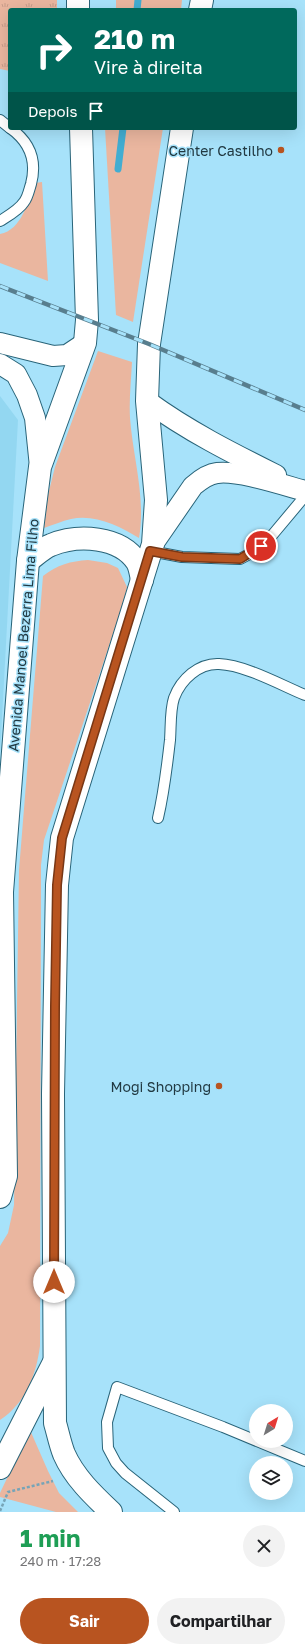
<!DOCTYPE html>
<html lang="pt">
<meta charset="utf-8">
<style>
body{margin:0;font-family:"Golos Text",sans-serif;background:#f2f2f2;color:#202124;height:100vh;display:flex;flex-direction:column;font-size:15px;white-space:nowrap}
*{box-sizing:border-box;margin:0}
p{font-size:13px;color:#757577}
.icon{flex:none;width:22px;height:22px;fill:none;stroke:currentColor;stroke-width:2;stroke-linecap:round;stroke-linejoin:round}
.map{position:relative;height:1512px;overflow:hidden}
.drawer{display:flex;flex-direction:column;background:#fff;flex:1}
.drawer>*{flex:none}
.banner{position:absolute;left:8px;top:8px;width:289px;height:122px;border-radius:4px;box-shadow:0 4px 16px #0002;background:#00695c;color:#fff;overflow:hidden}
.needle{width:26px;rotate:38deg}
.controls{position:absolute;left:249px;top:1404px;display:grid;gap:8px}
.controls a{display:grid;place-items:center;width:44px;height:44px;border-radius:50%;background:#fff;box-shadow:0 4px 16px #0002;font-size:20px}
.pin{position:absolute;display:grid;place-items:center;width:34px;height:34px;color:#fff;margin:-17px;border:2px solid #fff;border-radius:50%;box-shadow:0 1px 4px #0007}
.me{position:absolute;width:44px;margin:-22px;rotate:0deg;stroke-linejoin:round;filter:drop-shadow(0 0 3px #0008)}
.turn{display:flex;align-items:center;gap:14px;height:84px;padding:0 20px;font-size:18px}
.turn .icon{width:52px;height:52px;stroke-width:2.5}
.turn b{display:block;font-size:28px;line-height:34px}
.then{display:flex;align-items:center;height:38px;padding:0 20px;background:#0003;gap:8px;font-size:15px}
.round{display:grid;place-items:center;flex:none;width:42px;height:42px;border-radius:21px;background:#f2f2f2}
.head{display:flex;align-items:center;justify-content:space-between;height:68px;padding:0 20px}
h1{font-size:24px;font-weight:700;line-height:30px;color:#1e9e55}
.primary-button{display:flex;gap:8px;margin-top:auto;padding:8px 20px}
.primary-button a{flex:1;height:46px;border-radius:24px;background:#b85420;color:#fff;font-size:16px;font-weight:700;line-height:46px;text-align:center}
.primary-button a+a{background:#f2f2f2;color:#202124}
.map>svg:first-child{display:block}
</style>
<div class="map">
<svg width="305" height="1512" viewBox="0 0 305 1512">
<defs>
<pattern id="park-tufts" width="24" height="20" patternUnits="userSpaceOnUse"><rect width="24" height="20" fill="#eab69f"/><path d="M3 7l-1-3M5 7V3M7 7l1-3M15 17l-1-3M17 17v-4M19 17l1-3" fill="none" stroke="#c89d8a"/></pattern>
</defs>
<rect width="100%" height="100%" fill="#a7e2fa"/>
<!-- built -->
<path fill="#93d7f1" d="M0,396L18,420L0,756Z"/>
<!-- grass -->
<g fill="#eab69f">
<path d="M116,0H182L181,10H116Z"/>
<path d="M105,128H163L133,322L116,315Z"/>
<path d="M42,182L48,281L0,263V234C22,230 28,201 35,183Z"/>
<path d="M98,351L132,362C131,381 129,400 130,418C133,458 146,498 139,538C119,526 95,514 71,519C62,521 53,525 44,528L48,495L55,467Z"/>
<path d="M88,560L107,563L118,568L127,587L123,604L44,840L41,865L40,1346C36,1375 26,1403 0,1420V1246L8,1233L14,1205L19,870L43,576C57,565 71,561 88,560Z"/>
<path d="M30,1430L48,1471L59,1493L78,1512H56L0,1497V1493Z"/>
</g>
<!-- park -->
<path fill="url(#park-tufts)" d="M0,0H57V10H10V71L0,69Z"/>
<g fill="none" stroke-linecap="round" stroke-linejoin="round">
<!-- stream -->
<g stroke="#42add1" stroke-width="7">
<path d="M137,10L138,0"/>
<path d="M118,169L123,128"/>
</g>
<!-- lane casing -->
<g stroke="#296479" stroke-width="12">
<g id="lane">
<path d="M0,120L10,128"/>
<path d="M0,221C8,216 19,210 24,202C28,197 29,190 31,184C37,161 30,142 10,128"/>
<path d="M150,551L182,557L240,559L253,552L269,539L305,496"/>
<path d="M158,818C164,792 167,767 170,740C171,727 170,710 174,698C181,679 199,663 219,664C245,665 281,685 305,695"/>
<path d="M174,1512L125,1473L116,1463L108,1448L107,1422L117,1387L223,1427L305,1461"/>
</g>
</g>
<!-- street casing -->
<g stroke="#296479" stroke-width="22">
<g id="street">
<path d="M0,343L53,356L67,355L85,343"/>
<path d="M0,364L16,374L27,395L35,418L40,467"/>
<path d="M147,401C188,431 232,453 276,475"/>
<path d="M153,544L193,486C200,480 208,474 217,473C238,470 283,485 305,491"/>
</g>
</g>
<!-- primary casing -->
<g stroke="#296479" stroke-width="24">
<g id="primary">
<path d="M78,10V0"/>
<path d="M200,10L202,0"/>
<path d="M28,561C35,556 43,548 51,545C78,534 120,536 137,562C140,567 141,575 142,580"/>
<path d="M0,1197L6,1176L2,892L28,561L40,467L85,343L87,320L81,128"/>
<path d="M0,1468L53,1364"/>
<path d="M111,1512C93,1495 74,1477 64,1454C60,1444 58,1433 55,1423L53,1094L57,885L62,838L153,544L156,500L147,401L149,344L182,128"/>
</g>
</g>
<!-- path -->
<path stroke="#76a4b7" stroke-width="2.5" stroke-dasharray="3 2" stroke-linecap="butt" d="M0,1511L8,1492L53,1481"/>
<!-- lane -->
<use href="#lane" stroke="#fff" stroke-width="10"/>
<!-- street -->
<use href="#street" stroke="#fff" stroke-width="20"/>
<!-- primary -->
<use href="#primary" stroke="#fff" stroke-width="22"/>
<!-- rail casing -->
<g stroke="#587e8e" stroke-width="4.5">
<path id="rail" d="M0,286L149,344L305,410"/>
</g>
<!-- rail -->
<use href="#rail" stroke="#a7e2fa" stroke-width="3" stroke-dasharray="9" stroke-linecap="butt"/>
</g>
<g fill="none" stroke-linecap="round" stroke-linejoin="round">
<!-- route casing -->
<g stroke="#783715" stroke-width="10">
<path id="route" d="M54,1282L55,1006L57,885L62,838L150,551L182,557L240,559L261,546"/>
</g>
<!-- route -->
<use href="#route" stroke="#b85420" stroke-width="7"/>
</g>
<!-- markers -->
<g fill="#b85420" stroke="#a7e2fa" stroke-width="1.5">
<circle cx="281" cy="150" r="4"/>
<circle cx="219" cy="1086" r="4"/>
</g>
<g text-anchor="middle" dominant-baseline="central" stroke-width="3" stroke-linejoin="round" paint-order="stroke">
<!-- poi labels -->
<g font-size="14" fill="#213942" stroke="#a7e2fa" text-anchor="end">
<text x="273" y="150">Center Castilho</text>
<text x="211" y="1086">Mogi Shopping</text>
</g>
<!-- street labels -->
<g font-size="14" fill="#213942" stroke="#a7e2fa">
<text transform="translate(23 635) rotate(-85)">Avenida Manoel Bezerra Lima Filho</text>
</g>
</g>
</svg>
<div class="controls">
<a><svg class="needle" viewBox="-14 -14 28 28"><path d="M0-13l5 13h-10z" fill="#e53935"/><path d="M0 13l5-13h-10z" fill="#757577"/></svg></a>
<a><svg class="icon" aria-label="layers" viewBox="0 0 24 24"><path d="M12 4l9 5-9 5-9-5zM3 14l9 5 9-5"/></svg></a>
</div>
<div class="pin" style="left:261px;top:546px;background:#d93025"><svg class="icon" aria-label="arrive" viewBox="0 0 24 24"><path d="M6 21V4h12l-3 4 3 4H6"/></svg></div>
<svg class="me" style="left:54px;top:1282px" viewBox="-20 -20 40 40"><circle r="19" fill="#fff"/><path d="M0-13L10 11 0 6-10 11z" fill="#b85420"/></svg>
<div class="banner">
<div class="turn"><svg class="icon" aria-label="right" viewBox="0 0 24 24"><path d="M7 20v-9h11M14 6l5 5-5 5"/></svg><div><b>210 m</b>Vire à direita</div></div>
<div class="then">Depois<svg class="icon" aria-label="arrive" viewBox="0 0 24 24"><path d="M6 21V4h12l-3 4 3 4H6"/></svg></div>
</div>
</div>
<section class="drawer">
<div class="head"><div><h1>1 min</h1><p>240 m · 17:28</p></div><a class="round"><svg class="icon" aria-label="close" viewBox="0 0 24 24"><path d="M6 6l12 12M18 6L6 18"/></svg></a></div>
<div class="primary-button"><a>Sair</a><a>Compartilhar</a></div>
</section>
